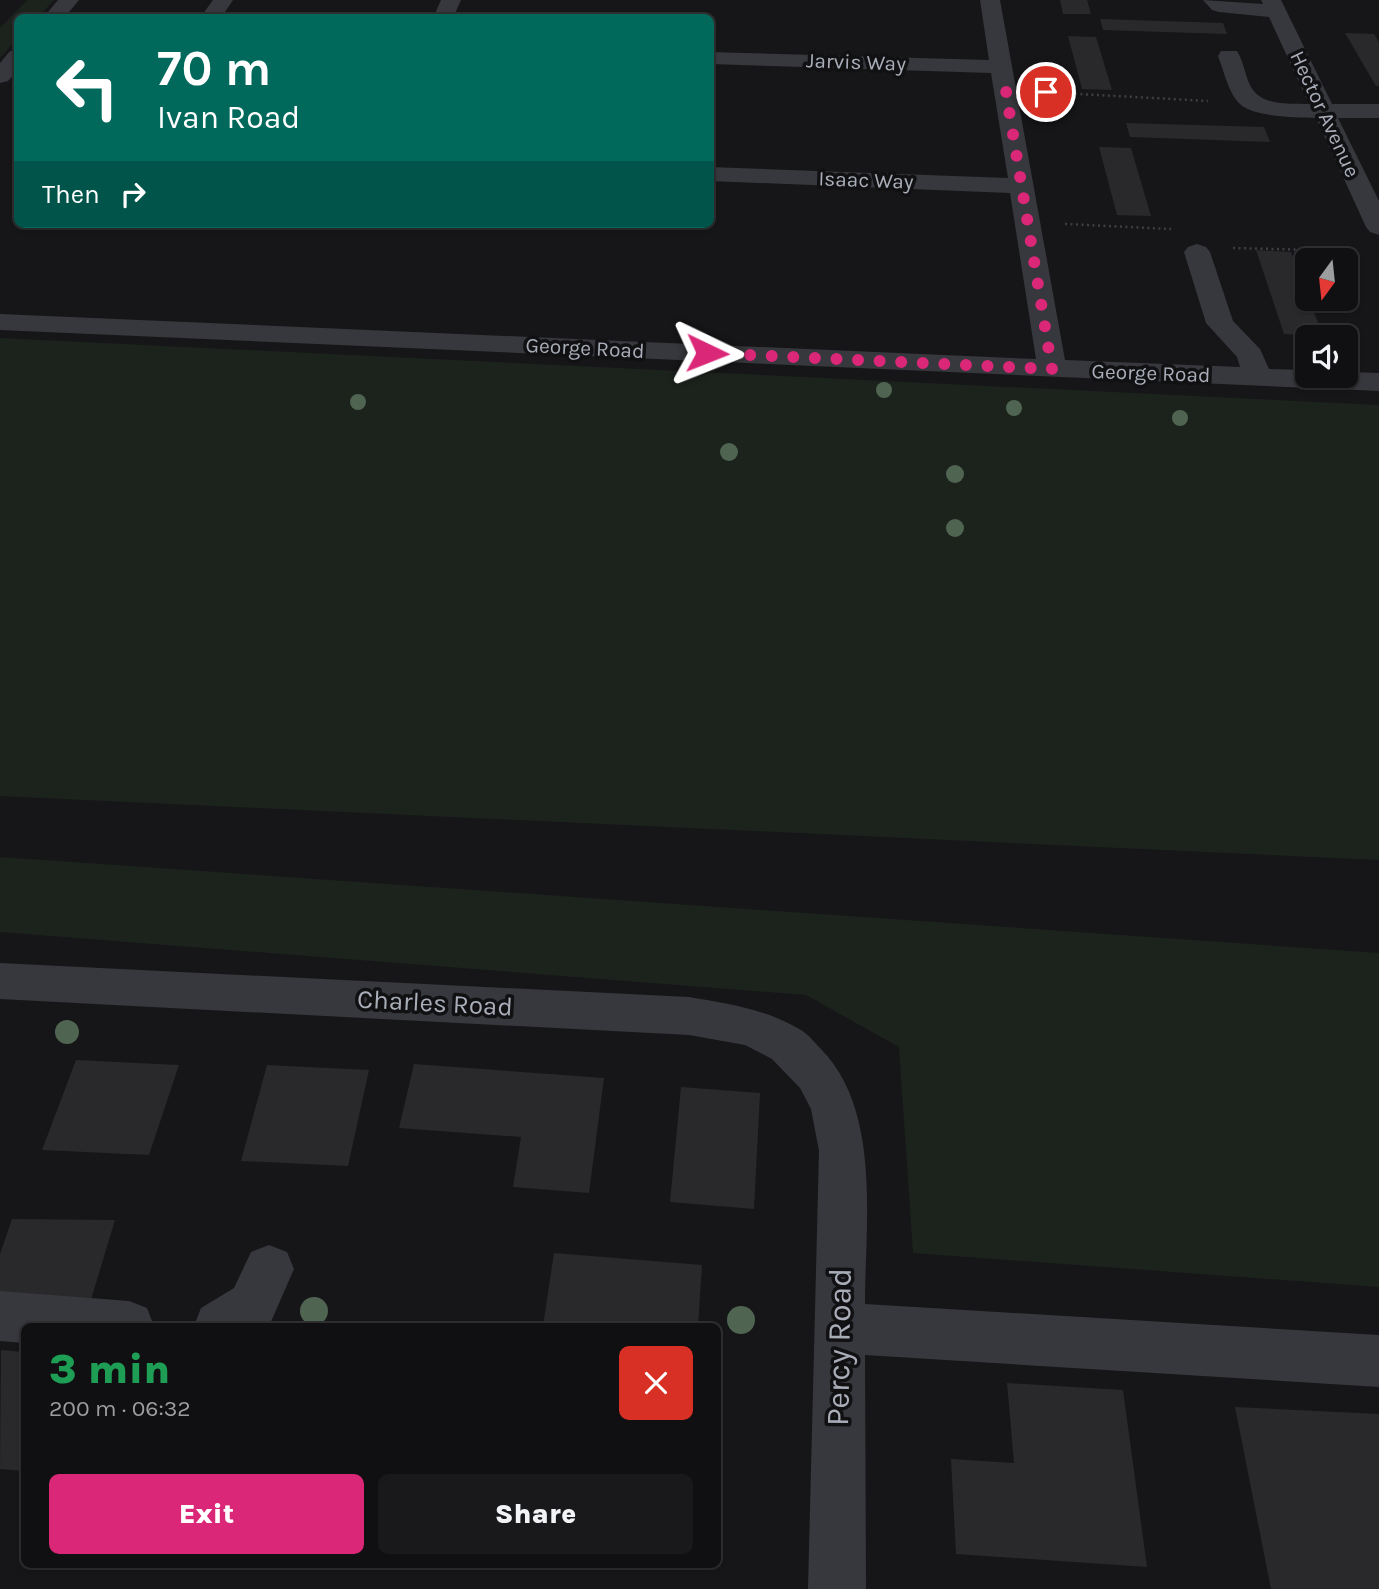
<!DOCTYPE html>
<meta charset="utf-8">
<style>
body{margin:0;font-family:Karla,sans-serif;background:#19191b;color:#f1f3f6;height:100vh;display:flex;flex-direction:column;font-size:26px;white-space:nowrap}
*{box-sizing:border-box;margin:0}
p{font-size:23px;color:#9c9d9f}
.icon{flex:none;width:38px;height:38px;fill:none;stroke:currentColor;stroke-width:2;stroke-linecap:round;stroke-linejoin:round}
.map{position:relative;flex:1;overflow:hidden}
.side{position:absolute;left:21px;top:1323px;width:700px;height:245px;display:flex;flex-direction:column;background:#101012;border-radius:10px;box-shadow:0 2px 5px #0004,0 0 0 2px #303032}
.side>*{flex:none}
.top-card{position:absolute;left:14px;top:14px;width:700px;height:214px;border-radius:10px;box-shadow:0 2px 5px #0004,0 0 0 2px #303032;background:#00695c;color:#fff;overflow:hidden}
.needle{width:46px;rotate:195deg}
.buttons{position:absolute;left:1295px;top:248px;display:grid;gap:14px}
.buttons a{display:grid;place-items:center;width:63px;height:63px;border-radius:10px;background:#101012;box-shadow:0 2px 5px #0004,0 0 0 2px #303032;font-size:35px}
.pin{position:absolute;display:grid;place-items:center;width:60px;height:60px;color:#fff;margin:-30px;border:4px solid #fff;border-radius:50%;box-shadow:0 2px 7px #0007}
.me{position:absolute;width:77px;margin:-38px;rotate:92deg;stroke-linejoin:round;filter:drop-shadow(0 0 5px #0008)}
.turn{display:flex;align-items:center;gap:24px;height:147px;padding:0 28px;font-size:32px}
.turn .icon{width:91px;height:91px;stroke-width:2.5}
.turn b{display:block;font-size:49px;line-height:60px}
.then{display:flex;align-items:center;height:66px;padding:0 28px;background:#0003;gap:14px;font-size:26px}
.round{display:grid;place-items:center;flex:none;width:74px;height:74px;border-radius:10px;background:#19191b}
.summary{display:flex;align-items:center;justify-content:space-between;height:119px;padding:0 28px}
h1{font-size:42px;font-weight:800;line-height:52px;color:#1e9e55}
.action{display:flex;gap:14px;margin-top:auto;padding:14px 28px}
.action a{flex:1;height:80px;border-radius:10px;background:#db2777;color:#fff;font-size:28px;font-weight:800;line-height:80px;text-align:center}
.action a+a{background:#19191b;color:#f1f3f6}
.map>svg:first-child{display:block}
</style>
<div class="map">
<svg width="1379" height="1589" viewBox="0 0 1379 1589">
<rect width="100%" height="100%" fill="#161618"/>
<!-- green -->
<g fill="#1c231d">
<path d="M27,0H54L38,17L18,18L17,39L0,58V28Z"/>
<path d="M0,338L1379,405V860L0,796Z"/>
<path d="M0,857L1379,953V1287L913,1253L899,1047L806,995L0,932Z"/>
</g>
<!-- building -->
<g fill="#29292c">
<path d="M1060,0H1087L1091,14H1063Z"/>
<path d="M1100,19L1223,23L1227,34L1103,30Z"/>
<path d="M1345,33L1374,34L1379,42V86H1376Z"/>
<path d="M1068,36L1096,37L1112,90L1082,89Z"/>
<path d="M1126,123L1264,127L1270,142L1130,137Z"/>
<path d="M1099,147L1131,148L1151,216L1117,215Z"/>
<path d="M1256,250L1291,252L1323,336L1284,334Z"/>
<path d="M76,1060L179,1065L149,1155L42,1150Z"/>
<path d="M414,1064L604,1078L589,1193L513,1187L521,1137L399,1128Z"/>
<path d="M267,1065L369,1070L348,1166L241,1161Z"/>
<path d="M681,1087L760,1093L754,1209L670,1202Z"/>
<path d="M12,1219L115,1220L90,1303L0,1301V1254Z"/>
<path d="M554,1253L702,1265L698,1326H543Z"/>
<path d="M1,1350L24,1352V1471L0,1469Z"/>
<path d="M1007,1383L1123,1390L1147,1567L956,1554L951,1459L1014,1463Z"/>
<path d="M1235,1407L1379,1414V1589H1271Z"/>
</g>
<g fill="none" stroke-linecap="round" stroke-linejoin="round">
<!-- path -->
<g stroke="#3d3f44" stroke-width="2.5" stroke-dasharray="2 3.5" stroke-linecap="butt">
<path d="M1042,92L1208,101"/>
<path d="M1065,224L1171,229"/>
<path d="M1233,248L1354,251"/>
</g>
<!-- minor -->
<g fill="#37383d" fill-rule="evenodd">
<path d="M58,0H79L64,18H43Z"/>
<path d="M213,0H233L221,18H200Z"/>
<path d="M441,0H461L453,18H433Z"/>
<path d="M980,0H1000L1065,360L1240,367L1237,357L1206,323L1184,252L1188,247L1197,244L1206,247L1210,252L1233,321L1260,349L1269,369L1307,370V376H1346V372L1379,373V391L0,330V314L1036,359L1010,193L710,181V167L1008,178L991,73L710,64V52L989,60Z"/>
<path d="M1203,0L1263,4L1261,0H1281L1332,104H1379V118H1338L1379,201V235L1370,232L1366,227L1316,118C1296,117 1250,118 1237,101C1227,88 1224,71 1218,56L1221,51H1237C1243,61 1245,73 1249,83C1259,107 1288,103 1309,104L1269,17L1219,12L1212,10Z"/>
<path d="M18,50V70L8,81L0,83V63L10,51Z"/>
<path d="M0,963L689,997C729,1004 766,1009 801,1030C808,1034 814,1042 820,1048C882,1110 865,1223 865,1304L1379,1335V1387L865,1355L866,1589H808L819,1151L811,1109L800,1088L772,1059L745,1045L689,1035L0,999Z"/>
<path d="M269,1245L287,1252L294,1269L270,1324L267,1326H194L201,1308L234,1288L251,1252Z"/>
<path d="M0,1291L129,1301L147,1308L154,1326H24V1343L0,1341Z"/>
</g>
</g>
<!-- trees -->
<g fill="#506452">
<circle cx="884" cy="390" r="8"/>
<circle cx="358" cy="402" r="8"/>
<circle cx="1014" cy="408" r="8"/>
<circle cx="1180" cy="418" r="8"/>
<circle cx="729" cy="452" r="9"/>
<circle cx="955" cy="474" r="9"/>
<circle cx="955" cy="528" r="9"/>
<circle cx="67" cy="1032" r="12"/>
<circle cx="314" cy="1311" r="14"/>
<circle cx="741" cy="1320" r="14"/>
</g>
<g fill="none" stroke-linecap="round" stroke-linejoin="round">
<!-- route -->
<path stroke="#db2777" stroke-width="12" stroke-dasharray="0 21.6" d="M707,353L1052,369L1006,92H1046"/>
</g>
<g text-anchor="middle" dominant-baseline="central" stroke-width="7" stroke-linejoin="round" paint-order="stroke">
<!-- far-street labels -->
<g font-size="21" fill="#a8adb8" stroke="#111113">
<text transform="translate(856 62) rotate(2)">Jarvis Way</text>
<text transform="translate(1325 114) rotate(65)">Hector Avenue</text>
<text transform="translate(866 180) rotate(2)">Isaac Way</text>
<text transform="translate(585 348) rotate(3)">George Road</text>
<text transform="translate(1151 373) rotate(2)">George Road</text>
</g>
<!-- street labels -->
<g font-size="26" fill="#a8adb8" stroke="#111113">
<text transform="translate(435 1003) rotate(3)">Charles Road</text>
</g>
<!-- near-street labels -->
<g font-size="32" fill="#a8adb8" stroke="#111113">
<text transform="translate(839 1347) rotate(-89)">Percy Road</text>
</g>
</g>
</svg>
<div class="buttons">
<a><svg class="needle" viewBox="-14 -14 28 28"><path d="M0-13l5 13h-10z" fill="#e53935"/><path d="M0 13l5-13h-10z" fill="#9c9d9f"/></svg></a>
<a><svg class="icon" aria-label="sound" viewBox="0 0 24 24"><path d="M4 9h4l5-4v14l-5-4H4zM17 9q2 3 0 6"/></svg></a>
</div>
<div class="pin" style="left:1046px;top:92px;background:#d93025"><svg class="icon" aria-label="arrive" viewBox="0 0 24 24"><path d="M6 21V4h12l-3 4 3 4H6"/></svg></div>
<svg class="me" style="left:707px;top:353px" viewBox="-20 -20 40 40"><path d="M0-17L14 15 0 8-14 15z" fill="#db2777" stroke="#fff" stroke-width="4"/></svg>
<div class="top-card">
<div class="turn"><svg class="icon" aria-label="left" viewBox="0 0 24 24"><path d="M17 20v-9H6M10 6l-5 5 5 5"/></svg><div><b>70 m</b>Ivan Road</div></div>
<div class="then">Then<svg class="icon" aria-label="right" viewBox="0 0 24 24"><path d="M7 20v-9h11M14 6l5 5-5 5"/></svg></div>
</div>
<section class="side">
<div class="summary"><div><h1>3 min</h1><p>200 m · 06:32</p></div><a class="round" style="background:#d93025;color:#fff"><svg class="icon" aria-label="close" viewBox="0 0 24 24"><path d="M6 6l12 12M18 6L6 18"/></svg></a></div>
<div class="action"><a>Exit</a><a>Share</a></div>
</section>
</div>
